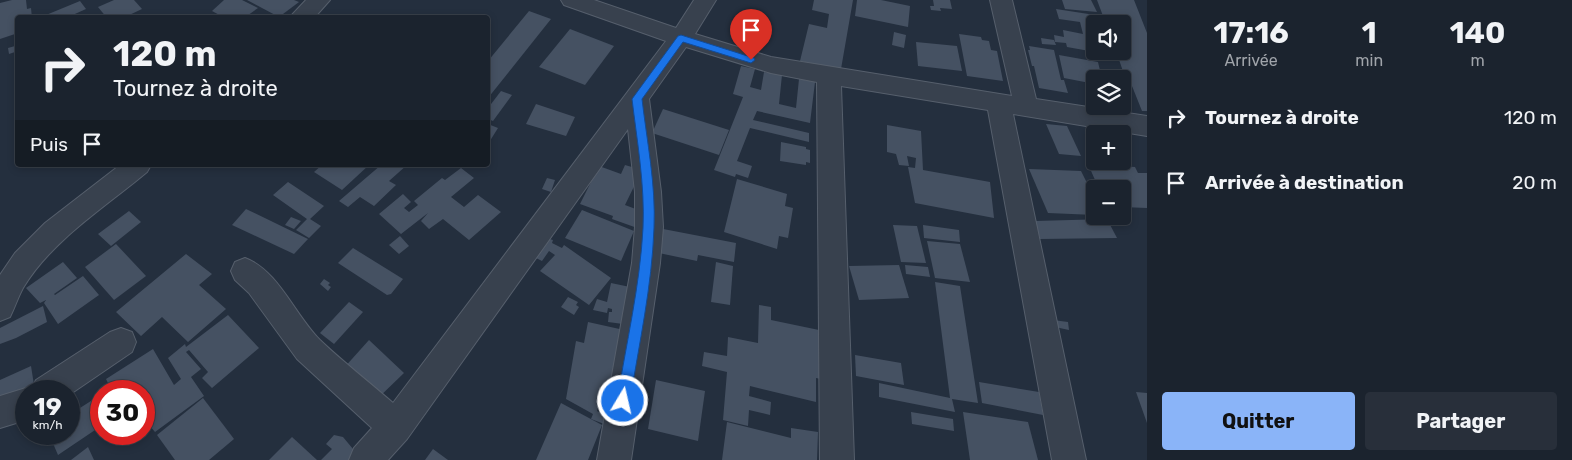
<!DOCTYPE html>
<html lang="fr">
<meta charset="utf-8">
<style>
body{margin:0;font-family:Rubik,sans-serif;background:#282f3a;color:#f1f3f6;height:100vh;display:flex;flex-direction:column;font-size:19px;white-space:nowrap}
*{box-sizing:border-box;margin:0}
p{font-size:16px;color:#a0a4aa}
.icon{flex:none;width:28px;height:28px;fill:none;stroke:currentColor;stroke-width:2;stroke-linecap:round;stroke-linejoin:round}
.map{position:relative;flex:1;overflow:hidden}
.sheet{display:flex;flex-direction:column;background:#1b232e;width:425px}
.sheet>*{flex:none}
.banner{position:absolute;left:15px;top:15px;width:475px;height:152px;border-radius:5px;box-shadow:0 2px 8px #0003,0 0 0 1px #39404a;background:#1b232e;color:#f1f3f6;overflow:hidden}
.fabs{position:absolute;left:1086px;top:15px;display:grid;gap:10px}
.fabs a{display:grid;place-items:center;width:45px;height:45px;border-radius:5px;background:#1b232e;box-shadow:0 2px 8px #0003,0 0 0 1px #39404a;font-size:25px}
.speed{position:absolute;left:15px;top:380px;display:flex;gap:10px;font-size:25px;font-weight:700;text-align:center}
.speed>*{display:grid;place-content:center;width:65px;height:65px;border-radius:50%;background:#1b232e;box-shadow:0 2px 8px #0003,0 0 0 1px #39404a;line-height:1}
.speed small{font-size:12px;font-weight:400}
.speed .limit{border:8px solid #d22;background:#fff;color:#111}
.pin{position:absolute;display:grid;place-items:center;width:42px;height:42px;color:#fff;margin:-51px -21px;border-radius:50% 50% 50% 0;rotate:-45deg;box-shadow:0 0 5px #0007}
.pin .icon{rotate:45deg}
.me{position:absolute;width:55px;margin:-28px;rotate:9deg;stroke-linejoin:round;filter:drop-shadow(0 0 4px #0008)}
.turn{display:flex;align-items:center;gap:18px;height:105px;padding:0 15px;font-size:22px}
.turn .icon{width:65px;height:65px;stroke-width:2.5}
.turn b{display:block;font-size:35px;line-height:42px}
.then{display:flex;align-items:center;height:48px;padding:0 15px;background:#0003;gap:10px;font-size:19px}
.eta{display:flex;justify-content:space-evenly;align-items:center;height:85px;text-align:center}
.eta b{font-size:30px;font-weight:700;line-height:35px}
.button{display:flex;gap:10px;margin-top:auto;padding:10px 15px}
.button a{flex:1;height:58px;border-radius:5px;background:#8ab4f8;color:#111;font-size:20px;font-weight:700;line-height:58px;text-align:center}
.button a+a{background:#282f3a;color:#f1f3f6}
ul{padding:0;list-style:none}
li{display:flex;align-items:center;gap:15px;height:65px;padding:0 15px}
li div{flex:1}
li b{display:block;font-size:19px}
li em{font-style:normal}
main{display:flex;flex:1;min-height:0}
.map>svg:first-child{display:block}
</style>
<main>
<div class="map">
<svg width="1147" height="460" viewBox="0 0 1147 460">
<rect width="100%" height="100%" fill="#242f3e"/>
<!-- building -->
<g fill="#455162">
<path d="M12,0H26L27,9L31,8L32,18H18V33L0,39V3Z"/>
<path d="M114,0H134L142,9L123,18H107L98,7Z"/>
<path d="M224,0H242L258,8L244,18H225L212,11Z"/>
<path d="M247,0H294L299,2L279,17Z"/>
<path d="M814,0H853L841,69L800,61L809,24L827,28L829,14L812,10Z"/>
<path d="M857,0H881L910,6L908,27L855,16Z"/>
<path d="M933,0H950L952,9L940,8L941,11L931,10L930,6H934Z"/>
<path d="M1062,0H1091L1097,12L1065,9Z"/>
<path d="M1097,0H1134L1147,33V111H1142L1130,81L1126,80L1116,51H1122V24H1106Z"/>
<path d="M80,1L86,9L66,18H47L46,15Z"/>
<path d="M1056,9L1095,15L1097,24H1095V35H1092L1095,52L1067,47L1066,43L1055,42L1054,35L1064,37L1063,30L1083,34L1080,22L1059,19Z"/>
<path d="M529,11L551,19L488,98V61Z"/>
<path d="M570,29L614,46L585,85L539,67Z"/>
<path d="M894,32L906,35L904,48L892,45Z"/>
<path d="M959,34L981,37L982,40L989,41L991,50L997,51L1003,81L967,76Z"/>
<path d="M18,35V51L9,54L8,48L15,46L14,36Z"/>
<path d="M1041,38L1054,40L1056,45L1042,44Z"/>
<path d="M916,42L957,46L962,71L918,66Z"/>
<path d="M1029,46L1054,50L1061,80H1064L1068,93L1039,88L1034,66H1032L1028,50H1030Z"/>
<path d="M1059,55L1098,62L1102,79H1095V84L1064,78Z"/>
<path d="M741,66L755,69L750,87L761,90L764,72L782,75L779,104L796,108L799,79L815,82L810,123L757,111L753,120L809,133V142L750,128L737,161L752,166L748,178L736,174L735,177L714,170L743,97L733,94Z"/>
<path d="M501,91L512,95L493,121L488,119V108Z"/>
<path d="M536,104L575,117L566,136L526,124Z"/>
<path d="M663,109L729,130L719,155L652,133Z"/>
<path d="M488,124L498,128L488,144Z"/>
<path d="M1046,124L1067,126L1081,156L1059,154Z"/>
<path d="M887,125L921,131L923,170L990,182L994,218L915,203L908,167L915,168L916,158L907,156L909,166L899,165L896,154L887,152Z"/>
<path d="M781,142L806,147V149L810,150V163L806,162V165L780,161Z"/>
<path d="M1088,164L1135,167L1138,173H1147V208L1122,207V189H1099Z"/>
<path d="M322,165H369L342,190L314,172Z"/>
<path d="M381,165H407L389,181L396,185L374,206L360,197L348,207L339,201Z"/>
<path d="M625,165L642,170L625,205L641,211L640,229L612,219L613,216L580,204L599,166L621,174Z"/>
<path d="M461,168L474,178L451,197L464,207L478,195L501,212L469,240L443,219L429,229L421,221L428,213L401,234L379,214L403,194L411,202L404,208L409,212L418,205L414,201L442,178L445,180Z"/>
<path d="M1029,169L1081,171L1095,199V215L1048,213Z"/>
<path d="M547,178L555,180L551,192L542,189Z"/>
<path d="M737,179L787,194L785,206L793,208L788,238L779,236L777,249L724,232Z"/>
<path d="M288,182L324,206L310,219L321,226L309,238L296,230L307,219L273,195Z"/>
<path d="M246,209L308,239L294,254L232,225Z"/>
<path d="M582,210L634,231L621,261L565,238Z"/>
<path d="M129,211L141,222L111,246L98,234Z"/>
<path d="M291,217L301,221L294,229L285,225Z"/>
<path d="M1107,219L1117,238L1040,239L1035,221Z"/>
<path d="M893,225L917,226L926,263L901,262Z"/>
<path d="M923,225L959,230L960,242L924,238Z"/>
<path d="M658,228L736,243L734,262L698,255L697,261L654,252Z"/>
<path d="M400,236L409,246L399,254L389,245Z"/>
<path d="M546,238L553,240L552,243L562,248L564,245L611,278L589,305L540,271L555,255L549,251L542,261L532,256Z"/>
<path d="M927,241L960,244L970,282L935,278Z"/>
<path d="M116,244L146,276L114,300L85,267Z"/>
<path d="M353,248L403,279L391,294L387,295L338,263Z"/>
<path d="M186,254L212,274L199,285L226,309L188,342L162,317L141,336L116,312Z"/>
<path d="M63,262L77,278L54,294L55,295L83,276L99,295L58,324L44,303L46,300L40,303L26,288Z"/>
<path d="M716,262L733,266L730,305L711,302Z"/>
<path d="M899,265L909,298L859,300L849,266Z"/>
<path d="M905,265L928,267L930,277L906,274Z"/>
<path d="M324,279L330,283L328,285L331,287L328,291L320,284Z"/>
<path d="M935,282L960,286L978,403L952,399L955,412L879,397V383L950,398Z"/>
<path d="M611,283L630,287L623,324L608,322L609,312H612V309L608,308L607,313L593,310L597,299L607,302Z"/>
<path d="M568,297L578,302L576,305L579,307L574,315L561,307Z"/>
<path d="M349,302L363,312L334,344L320,333Z"/>
<path d="M759,305L771,307V320L819,330L821,379L816,378V402L750,386L749,396L771,402L770,415L749,410L748,426L723,420L727,372L702,366L704,352L727,356L728,337L758,343Z"/>
<path d="M43,306L47,322L16,338L0,344V328Z"/>
<path d="M228,315L259,348L212,388L202,378L208,372L189,350L186,352L201,369L191,377L204,396L155,432L144,419V391H112L106,379L153,349L174,385L181,379L168,358L185,344L186,347Z"/>
<path d="M1053,320L1068,322L1069,330L1055,327Z"/>
<path d="M588,322L624,330L615,384L606,381L597,411L608,416L607,425L591,419L593,414L566,399L576,341L584,343Z"/>
<path d="M369,340L404,373L375,401L343,369Z"/>
<path d="M855,355L901,363L904,385L856,376Z"/>
<path d="M31,366L34,385L0,400V380Z"/>
<path d="M656,380L705,391L698,441L648,429Z"/>
<path d="M979,382L1039,392L1043,415L982,403Z"/>
<path d="M1136,392L1147,393V423Z"/>
<path d="M203,398L234,439L209,460H175L157,435Z"/>
<path d="M94,399L101,415V426L58,455L49,434H69V415Z"/>
<path d="M561,403L602,425L588,460H536Z"/>
<path d="M911,412L953,419L954,431L912,424Z"/>
<path d="M963,412L1028,422L1038,460H970Z"/>
<path d="M727,422L791,438V428L818,432L817,460H722Z"/>
<path d="M334,435L343,437L358,455L354,460H321L332,449L326,444Z"/>
<path d="M292,437L317,460H269Z"/>
<path d="M88,447L94,460H71Z"/>
<path d="M433,449L448,460H425Z"/>
</g>
<g fill="none" stroke-linecap="round" stroke-linejoin="round">
<!-- street casing -->
<g stroke="#565f6c" stroke-width="2">
<g id="street">
<path d="M306,0H330L314,18H289Z"/>
<path d="M561,0H594L676,28L694,0H716L695,34L771,57L1012,96L990,0H1012L1036,99L1147,116V136L1013,114L1086,460H1052L988,110L841,86L854,460H820L817,82L771,73L686,47L649,99L661,192L663,227L660,263L631,460H597L632,263L635,227V192L628,129L407,439L388,460H349L354,448L372,428L297,359L249,293L235,280L231,271L235,262L245,258C278,270 295,315 320,340C343,362 369,382 393,403L666,41L564,5Z"/>
<path d="M120,165H151L147,172C104,208 52,240 23,288C18,297 15,307 10,317L0,321V275L15,253L45,223Z"/>
<path d="M121,328L132,332L136,342L132,352L69,395V391H26V420L0,428V396L26,388L31,390L36,380L110,332Z"/>
</g>
</g>
<!-- street -->
<use href="#street" fill="#38414e" fill-rule="evenodd"/>
</g>
<!-- route -->
<path fill="#1a73e8" stroke="#114b97" d="M681,35L754,58L755,60L751,63L683,42L642,99C647,142 656,185 654,228C652,286 639,344 630,401L628,406L623,407L619,406L617,401C626,344 640,286 643,228C645,185 637,141 632,99L678,36Z"/>
</svg>
<div class="fabs">
<a><svg class="icon" aria-label="sound" viewBox="0 0 24 24"><path d="M4 9h4l5-4v14l-5-4H4zM17 9q2 3 0 6"/></svg></a>
<a><svg class="icon" aria-label="layers" viewBox="0 0 24 24"><path d="M12 4l9 5-9 5-9-5zM3 14l9 5 9-5"/></svg></a>
<a>+</a>
<a>−</a>
</div>
<div class="speed"><div>19<small>km/h</small></div><div class="limit">30</div></div>
<div class="pin" style="left:751px;top:60px;background:#d93025"><svg class="icon" aria-label="arrive" viewBox="0 0 24 24"><path d="M6 21V4h12l-3 4 3 4H6"/></svg></div>
<svg class="me" style="left:623px;top:401px" viewBox="-20 -20 40 40"><circle r="17" fill="#1a73e8" stroke="#fff" stroke-width="3"/><path d="M0-11L8 9 0 5-8 9z" fill="#fff"/></svg>
<div class="banner">
<div class="turn"><svg class="icon" aria-label="right" viewBox="0 0 24 24"><path d="M7 20v-9h11M14 6l5 5-5 5"/></svg><div><b>120 m</b>Tournez à droite</div></div>
<div class="then">Puis<svg class="icon" aria-label="arrive" viewBox="0 0 24 24"><path d="M6 21V4h12l-3 4 3 4H6"/></svg></div>
</div>
</div>
<section class="sheet">
<div class="eta">
<div><b>17:16</b><p>Arrivée</p></div>
<div><b>1</b><p>min</p></div>
<div><b>140</b><p>m</p></div>
</div>
<ul>
<li><svg class="icon" aria-label="right" viewBox="0 0 24 24"><path d="M7 20v-9h11M14 6l5 5-5 5"/></svg><div><b>Tournez à droite</b></div><em>120 m</em></li>
<li><svg class="icon" aria-label="arrive" viewBox="0 0 24 24"><path d="M6 21V4h12l-3 4 3 4H6"/></svg><div><b>Arrivée à destination</b></div><em>20 m</em></li>
</ul>
<div class="button"><a>Quitter</a><a>Partager</a></div>
</section>
</main>
